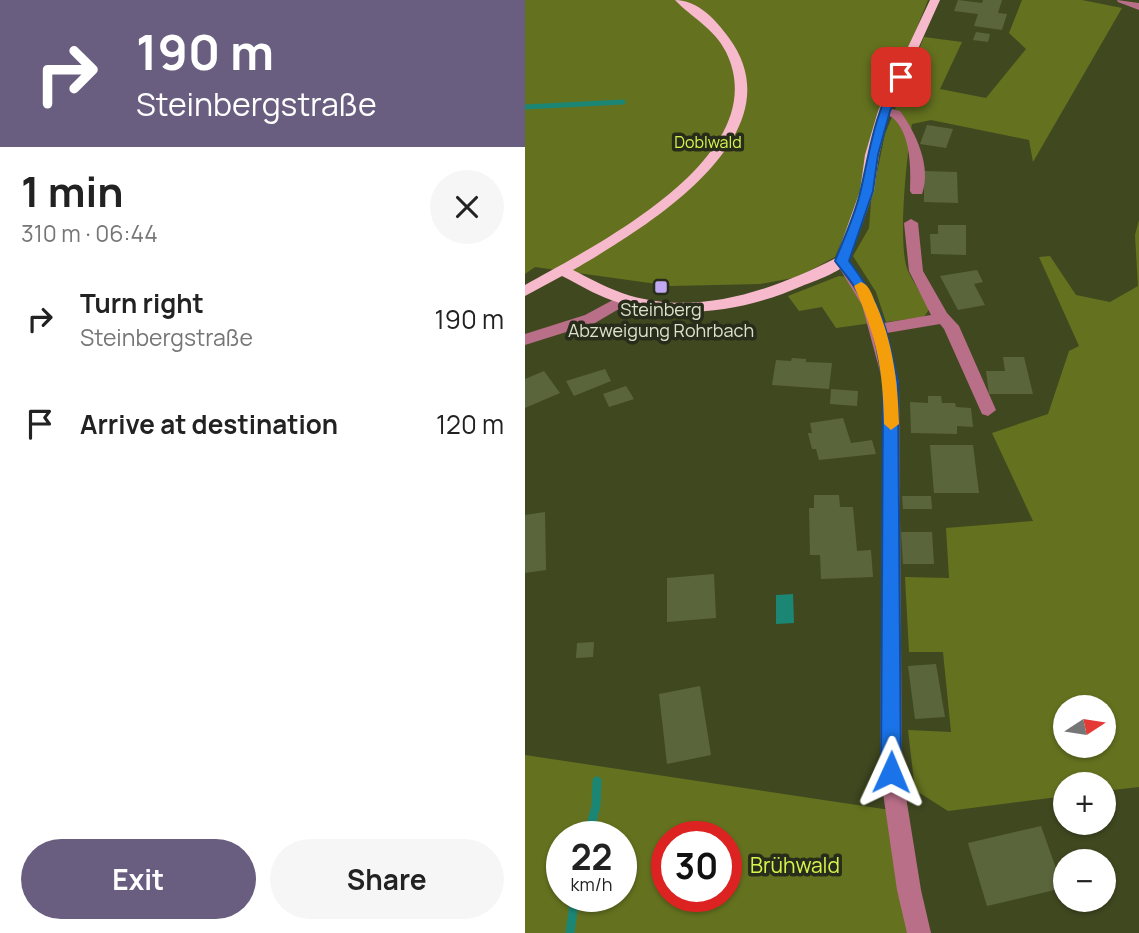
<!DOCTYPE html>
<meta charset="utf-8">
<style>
body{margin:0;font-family:Manrope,sans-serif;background:#f6f6f6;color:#222;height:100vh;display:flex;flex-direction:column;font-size:26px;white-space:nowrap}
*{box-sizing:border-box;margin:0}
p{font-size:23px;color:#767676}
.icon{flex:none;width:38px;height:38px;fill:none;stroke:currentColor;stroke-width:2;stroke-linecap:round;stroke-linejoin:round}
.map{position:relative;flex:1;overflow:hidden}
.drawer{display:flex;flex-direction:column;background:#fff;width:525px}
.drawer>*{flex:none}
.banner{background:#6a5e80;color:#fff;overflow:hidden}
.needle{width:46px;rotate:78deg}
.buttons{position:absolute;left:528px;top:695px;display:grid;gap:14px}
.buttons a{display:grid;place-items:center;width:63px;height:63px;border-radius:50%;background:#fff;box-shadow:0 2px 5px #0004;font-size:35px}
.speed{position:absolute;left:21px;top:821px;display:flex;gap:14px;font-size:35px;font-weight:700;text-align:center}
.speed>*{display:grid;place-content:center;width:91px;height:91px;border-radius:50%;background:#fff;box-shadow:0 2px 5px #0004;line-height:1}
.speed small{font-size:18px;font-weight:400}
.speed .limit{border:10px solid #d22;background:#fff;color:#111}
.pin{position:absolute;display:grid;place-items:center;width:60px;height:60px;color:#fff;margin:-30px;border-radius:14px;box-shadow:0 4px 10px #0006}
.me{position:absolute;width:77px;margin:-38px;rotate:1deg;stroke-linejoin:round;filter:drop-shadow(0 0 5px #0008)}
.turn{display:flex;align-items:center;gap:24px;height:147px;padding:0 21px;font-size:32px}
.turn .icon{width:91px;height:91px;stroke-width:2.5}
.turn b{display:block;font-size:49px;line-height:60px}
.round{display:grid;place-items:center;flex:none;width:74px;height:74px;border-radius:37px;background:#f6f6f6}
.headline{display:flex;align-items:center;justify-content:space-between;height:119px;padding:0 21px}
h1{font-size:42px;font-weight:700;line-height:52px}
.cta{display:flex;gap:14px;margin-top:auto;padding:14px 21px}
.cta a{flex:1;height:80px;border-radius:42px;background:#6a5e80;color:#fff;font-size:28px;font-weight:700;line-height:80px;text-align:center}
.cta a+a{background:#f6f6f6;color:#222}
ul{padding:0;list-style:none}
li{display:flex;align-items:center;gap:21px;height:105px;padding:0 21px}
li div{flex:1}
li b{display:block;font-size:26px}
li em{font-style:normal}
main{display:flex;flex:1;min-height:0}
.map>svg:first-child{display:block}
</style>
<main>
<section class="drawer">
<div class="banner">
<div class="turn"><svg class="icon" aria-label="right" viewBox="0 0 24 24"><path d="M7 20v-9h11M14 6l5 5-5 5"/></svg><div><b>190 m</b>Steinbergstraße</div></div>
</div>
<div class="headline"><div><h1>1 min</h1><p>310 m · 06:44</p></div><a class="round"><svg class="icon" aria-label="close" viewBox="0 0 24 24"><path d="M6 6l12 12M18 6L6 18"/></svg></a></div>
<ul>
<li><svg class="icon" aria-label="right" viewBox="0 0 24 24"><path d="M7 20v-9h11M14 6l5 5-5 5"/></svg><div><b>Turn right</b><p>Steinbergstraße</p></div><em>190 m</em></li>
<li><svg class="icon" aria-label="arrive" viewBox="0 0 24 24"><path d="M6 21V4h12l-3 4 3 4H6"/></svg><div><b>Arrive at destination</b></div><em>120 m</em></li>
</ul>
<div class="cta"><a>Exit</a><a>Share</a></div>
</section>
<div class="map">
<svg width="614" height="933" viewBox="0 0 614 933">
<rect width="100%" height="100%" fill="#404820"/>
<!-- green -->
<g fill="#64721f" fill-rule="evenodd">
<path d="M0,0H403L359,111L335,198L310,257L273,277L235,284L146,286L10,267L0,274Z"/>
<path d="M497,0H557L597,8L508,162L504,140L406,120L387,124C382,153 372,246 383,271C389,284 398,296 405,308L399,317L361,322L351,292L328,256L344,228L346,202L360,134L399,37L437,42L415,89L461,98L501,49L484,33Z"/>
<path d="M614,220V787L579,791V784H541V796L423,811L390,790L383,730L426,732L418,652H384L380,577L424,578L421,528L508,521L467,433L523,414L544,351L554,346L514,257L525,256L551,295L585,302L613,286L610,235ZM579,707V746H541V707Z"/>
<path d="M314,276L323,277L347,323L311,328L297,307L274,311L263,296Z"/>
<path d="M0,755L365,810L401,933H0ZM37,836H96V896H37ZM142,836H201V896H142Z"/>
</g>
<!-- water -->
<path fill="#1c8675" d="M268,594L269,623L251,624V595Z"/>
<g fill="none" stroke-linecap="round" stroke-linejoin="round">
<!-- stream-far1 -->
<path stroke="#1c8675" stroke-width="5" d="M0,107L98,102"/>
<!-- stream -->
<g stroke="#1c8675" stroke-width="9">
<path d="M63,836L71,806L72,781"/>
<path d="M45,933L50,896"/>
</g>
</g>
<!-- building -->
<g fill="#5b653b">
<path d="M433,0L457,3L458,0H477L473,13L482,14L477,30L449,26L453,14L429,11Z"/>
<path d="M451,32L465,34L463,42L448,40Z"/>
<path d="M402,125L428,129L421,148L395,144Z"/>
<path d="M399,171L432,172L433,203L399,202Z"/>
<path d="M413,225H441V255L406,254L405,234H413Z"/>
<path d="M452,270L458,282L449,284L460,305L433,310L415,276Z"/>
<path d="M478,357H499L508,394H464L461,371H480Z"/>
<path d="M267,358L281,359V362L307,363L304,389L247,385L251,360L266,361Z"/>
<path d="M80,369L86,381L49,396L41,381Z"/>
<path d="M19,371L35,393L0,408V379Z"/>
<path d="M101,386L109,399L84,407L78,394Z"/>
<path d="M306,389L333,391L332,406L305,404Z"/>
<path d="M403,396H416L417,403H430L431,407L446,408L448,427L432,426V434L386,433L385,402L403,403Z"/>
<path d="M318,418L326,443L347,440L351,454L294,460L291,449H287L283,433H287L285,423Z"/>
<path d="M405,445H448L454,493H409Z"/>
<path d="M289,495H314L315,507H328L332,551L346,550L348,577L296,579L295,555H285L284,508H289Z"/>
<path d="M377,496H406L407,509H378Z"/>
<path d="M20,512L21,570L0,573V515Z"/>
<path d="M376,532H407L409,564H378Z"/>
<path d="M189,574L191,618L142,622V578Z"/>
<path d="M69,642L68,657L51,658L52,643Z"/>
<path d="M411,664L420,717L390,719L383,666Z"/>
<path d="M175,686L186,755L142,764L134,694Z"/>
<path d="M516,826L538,888L462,906L443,843Z"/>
</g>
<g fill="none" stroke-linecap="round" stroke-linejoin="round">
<!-- minor -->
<g fill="#b96f88" fill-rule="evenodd">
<path d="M592,0L614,3V10L593,2Z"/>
<path d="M359,107L375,111C391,133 407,167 397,194H387L385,191C386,169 386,134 368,118C364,115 357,114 353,111Z"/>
<path d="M386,219L393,223L398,271L422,313L434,326L471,410L463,416L457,414L419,329L415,324L362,333L374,383L377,772L396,890L406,933H382L372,890L355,772L358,383L337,305L310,261L312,258H322L345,291L359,323L406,315L384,271L379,223Z"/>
<path d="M99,294L107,299L104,303L70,323L0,345V334L60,315Z"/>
</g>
<!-- major -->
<path fill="#f7bacc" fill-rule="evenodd" d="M150,0C173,0 191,20 204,38C276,136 117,230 48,270C64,278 80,287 97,293C169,318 246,291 311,258L335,191L340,155L353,111L405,0H415L365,111L354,155L349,191L324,261C314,273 292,280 277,286C218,312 147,322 86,300C69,294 53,284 37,276L0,296V285C69,246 252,156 201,52C189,28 167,18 150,0Z"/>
</g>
<!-- route -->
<path fill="#1a73e8" stroke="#114b97" stroke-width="2" d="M372,75L381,77L365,111L353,155L348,191L324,261C357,304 363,331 373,383L376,772L373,778L366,781L359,778L356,772L358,383C352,352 349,320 333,293C327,281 318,272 310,261C319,238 331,213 336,189C345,149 350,111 372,75Z"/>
<!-- slow -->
<path fill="#f59e0b" d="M336,282C345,285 347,296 351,304C368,343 373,382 374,424L366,430L359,424C358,368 352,338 329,286Z"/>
<!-- markers -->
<rect fill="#c1a8f3" stroke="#282c1a" stroke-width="2.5" x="129" y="280" width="14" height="14" rx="3.5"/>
<g text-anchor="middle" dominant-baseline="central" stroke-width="7" stroke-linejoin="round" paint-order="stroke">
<!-- far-park labels -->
<g font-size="16" fill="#d7f44d" stroke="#282c1a">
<text x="183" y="142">Doblwald</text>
</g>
<!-- poi labels -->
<g font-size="18" fill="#dce2cb" stroke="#282c1a">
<text x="136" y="309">Steinberg<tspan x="136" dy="21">Abzweigung Rohrbach</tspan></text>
</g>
<!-- near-park labels -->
<g font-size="21" fill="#d7f44d" stroke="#282c1a">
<text x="270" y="865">Brühwald</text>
</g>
</g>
</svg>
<div class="buttons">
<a><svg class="needle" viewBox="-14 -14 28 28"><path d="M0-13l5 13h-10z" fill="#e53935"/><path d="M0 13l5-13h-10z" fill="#767676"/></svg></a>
<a>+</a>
<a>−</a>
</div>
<div class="speed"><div>22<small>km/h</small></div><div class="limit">30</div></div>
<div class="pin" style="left:376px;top:77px;background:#d93025"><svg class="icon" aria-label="arrive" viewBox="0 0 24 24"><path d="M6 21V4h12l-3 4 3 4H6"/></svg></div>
<svg class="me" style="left:366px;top:772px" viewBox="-20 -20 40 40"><path d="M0-17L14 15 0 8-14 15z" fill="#1a73e8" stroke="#fff" stroke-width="4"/></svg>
</div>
</main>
